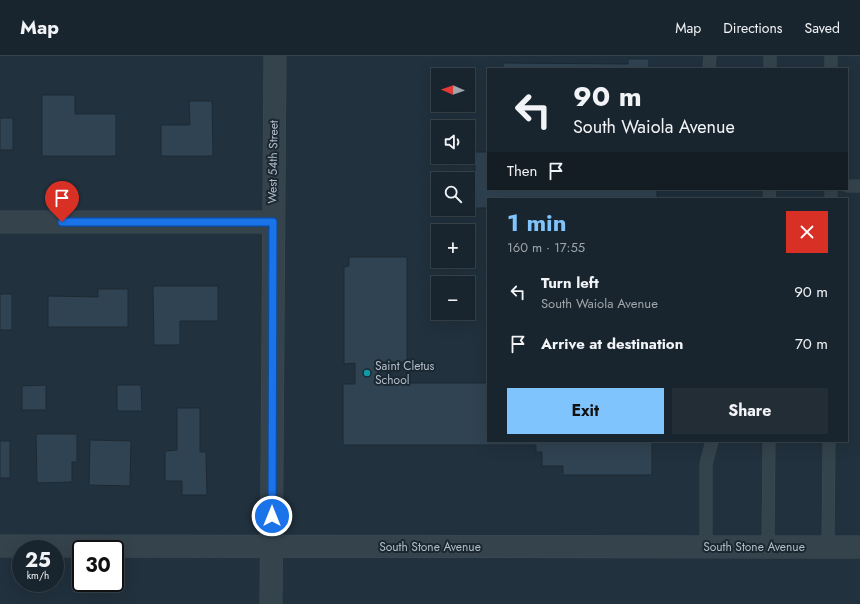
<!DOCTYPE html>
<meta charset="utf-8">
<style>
body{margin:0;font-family:Jost,sans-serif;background:#222d36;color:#f1f3f6;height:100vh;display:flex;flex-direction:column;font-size:15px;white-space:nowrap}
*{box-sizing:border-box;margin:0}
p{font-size:13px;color:#9fa5aa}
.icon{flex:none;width:22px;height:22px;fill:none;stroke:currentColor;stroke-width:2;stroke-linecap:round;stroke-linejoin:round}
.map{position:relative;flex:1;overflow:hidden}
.panel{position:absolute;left:487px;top:142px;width:361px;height:244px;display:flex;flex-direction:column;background:#19252e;border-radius:0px;box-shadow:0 4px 16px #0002,0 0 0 1px #37424a}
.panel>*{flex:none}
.guide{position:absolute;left:487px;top:12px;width:361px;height:122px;border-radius:0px;box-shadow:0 4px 16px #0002,0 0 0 1px #37424a;background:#19252e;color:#f1f3f6;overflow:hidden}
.needle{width:26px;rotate:272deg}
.buttons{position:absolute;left:431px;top:12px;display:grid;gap:8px}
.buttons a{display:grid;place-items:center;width:44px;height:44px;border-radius:0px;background:#19252e;box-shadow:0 4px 16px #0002,0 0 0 1px #37424a;font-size:20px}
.speed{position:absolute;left:12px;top:484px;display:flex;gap:8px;font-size:20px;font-weight:700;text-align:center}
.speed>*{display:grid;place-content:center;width:52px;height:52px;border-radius:50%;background:#19252e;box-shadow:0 4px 16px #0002,0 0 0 1px #37424a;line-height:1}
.speed small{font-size:10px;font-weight:400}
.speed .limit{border:2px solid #111;border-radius:6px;background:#fff;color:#111}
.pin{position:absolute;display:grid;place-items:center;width:34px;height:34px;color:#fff;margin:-41px -17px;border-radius:50% 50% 50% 0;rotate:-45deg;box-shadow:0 0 4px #0007}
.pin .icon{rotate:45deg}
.me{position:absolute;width:44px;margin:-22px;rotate:0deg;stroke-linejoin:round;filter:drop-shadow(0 0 3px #0008)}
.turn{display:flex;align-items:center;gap:14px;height:84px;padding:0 20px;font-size:18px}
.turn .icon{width:52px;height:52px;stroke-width:2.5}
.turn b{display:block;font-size:28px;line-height:34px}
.then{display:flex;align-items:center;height:38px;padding:0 20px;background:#0003;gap:8px;font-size:15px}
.round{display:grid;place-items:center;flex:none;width:42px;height:42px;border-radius:0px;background:#222d36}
.overview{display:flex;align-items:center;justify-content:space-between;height:68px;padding:0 20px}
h1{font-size:24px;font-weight:700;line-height:30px;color:#80c4fe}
.action{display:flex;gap:8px;margin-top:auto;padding:8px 20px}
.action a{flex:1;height:46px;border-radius:0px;background:#80c4fe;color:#111;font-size:16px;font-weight:700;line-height:46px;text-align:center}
.action a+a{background:#222d36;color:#f1f3f6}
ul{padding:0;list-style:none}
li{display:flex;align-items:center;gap:12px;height:52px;padding:0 20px}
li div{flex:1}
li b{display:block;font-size:15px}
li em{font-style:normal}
header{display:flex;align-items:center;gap:24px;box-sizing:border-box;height:56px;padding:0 20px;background:#19252e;border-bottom:1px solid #37424a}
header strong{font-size:19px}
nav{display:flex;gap:22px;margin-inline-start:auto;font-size:14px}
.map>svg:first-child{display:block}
</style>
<header>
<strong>Map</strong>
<nav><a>Map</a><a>Directions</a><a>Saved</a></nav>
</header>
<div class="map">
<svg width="860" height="548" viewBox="0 0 860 548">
<rect width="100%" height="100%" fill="#21313d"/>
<!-- building -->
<g fill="#304352" stroke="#1d2a34">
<path d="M628,3H649V13H503V7L628,8Z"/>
<path d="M42,39H75V58H116V100H42Z"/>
<path d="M189,45H212L213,100H161V69H190Z"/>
<rect x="0" y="62" width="13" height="32"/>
<path d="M475,96H488V133H660L657,134V143H488V152H474V131L468,129V123H465V118L475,116Z"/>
<path d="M349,201H407V306H378V327H488V385H652V419H563V410H542V396H536V389H343V328H355V307L344,308V211L349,210Z"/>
<path d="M153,230H218V265H180V289H154Z"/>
<path d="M98,233H128V271H48V240L98,241Z"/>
<rect x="0" y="238" width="12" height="36"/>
<path d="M46,329V354H22V330Z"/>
<path d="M117,329H141L142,355H117Z"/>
<path d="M177,352H200V396H206L207,439H182V425H165V395L177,394Z"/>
<path d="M36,378H77V406H72V426L37,427Z"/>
<path d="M90,384L131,385L130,430L89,429Z"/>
<rect x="0" y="385" width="10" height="37"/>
</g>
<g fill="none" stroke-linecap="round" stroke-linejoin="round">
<!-- lane casing -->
<g stroke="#3e4c56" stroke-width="13">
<g id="lane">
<path d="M709,13L710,0"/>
<path d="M770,13V0"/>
<path d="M831,13V0"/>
<path d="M847,130H860"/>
<path d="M769,143L770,133"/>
<path d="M831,143V133"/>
<path d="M706,491V408L712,385"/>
<path d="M768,491L769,385"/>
<path d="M828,491L829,385"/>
</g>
</g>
<!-- street casing -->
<g stroke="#3e4c56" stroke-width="23">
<g id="street">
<path d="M0,166H273"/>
<path d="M0,490L860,491"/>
<path d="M271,548L275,0"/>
</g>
</g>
<!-- lane -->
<use href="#lane" stroke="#35434d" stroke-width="12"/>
<!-- street -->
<use href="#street" stroke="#35434d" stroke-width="22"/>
</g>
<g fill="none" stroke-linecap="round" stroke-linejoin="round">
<!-- route casing -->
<g stroke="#114b97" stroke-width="10">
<path id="route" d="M62,166H273L272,460"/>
</g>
<!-- route -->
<use href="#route" stroke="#1a73e8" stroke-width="7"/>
</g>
<!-- markers -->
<circle fill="#0f9aa8" stroke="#1b2832" stroke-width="1.5" cx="367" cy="317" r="4"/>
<g text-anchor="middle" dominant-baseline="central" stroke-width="4" stroke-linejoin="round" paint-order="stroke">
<!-- street labels -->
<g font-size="12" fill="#b1bec9" stroke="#1b2832">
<text transform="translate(273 106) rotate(-89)">West 54th Street</text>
<text x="430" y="491">South Stone Avenue</text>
<text x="754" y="491">South Stone Avenue</text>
</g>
<!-- poi labels -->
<g font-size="12" fill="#b1bec9" stroke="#1b2832" text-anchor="start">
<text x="375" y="310">Saint Cletus<tspan x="375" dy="14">School</tspan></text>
</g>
</g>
</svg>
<div class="buttons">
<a><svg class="needle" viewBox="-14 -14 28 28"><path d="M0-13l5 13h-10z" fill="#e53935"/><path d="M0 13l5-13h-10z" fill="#9fa5aa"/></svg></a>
<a><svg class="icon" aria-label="sound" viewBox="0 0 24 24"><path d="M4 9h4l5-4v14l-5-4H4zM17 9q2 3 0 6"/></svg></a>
<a><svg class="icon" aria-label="search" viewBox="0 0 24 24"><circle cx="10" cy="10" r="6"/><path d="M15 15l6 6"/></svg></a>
<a>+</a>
<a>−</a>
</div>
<div class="speed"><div>25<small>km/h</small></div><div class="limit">30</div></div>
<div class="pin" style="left:62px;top:166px;background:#d93025"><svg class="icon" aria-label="arrive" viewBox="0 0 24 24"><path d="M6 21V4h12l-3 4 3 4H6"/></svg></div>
<svg class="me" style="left:272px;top:460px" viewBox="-20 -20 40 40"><circle r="17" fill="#1a73e8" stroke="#fff" stroke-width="3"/><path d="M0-11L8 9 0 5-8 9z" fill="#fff"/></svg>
<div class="guide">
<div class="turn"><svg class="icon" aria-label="left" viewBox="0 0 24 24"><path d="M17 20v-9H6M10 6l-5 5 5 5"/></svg><div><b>90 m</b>South Waiola Avenue</div></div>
<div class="then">Then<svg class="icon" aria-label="arrive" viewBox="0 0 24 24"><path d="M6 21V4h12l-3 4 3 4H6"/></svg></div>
</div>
<section class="panel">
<div class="overview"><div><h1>1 min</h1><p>160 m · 17:55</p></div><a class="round" style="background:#d93025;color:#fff"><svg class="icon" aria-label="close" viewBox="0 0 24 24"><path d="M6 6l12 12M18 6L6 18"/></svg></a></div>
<ul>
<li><svg class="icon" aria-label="left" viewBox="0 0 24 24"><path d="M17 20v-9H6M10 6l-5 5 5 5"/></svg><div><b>Turn left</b><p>South Waiola Avenue</p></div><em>90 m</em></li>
<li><svg class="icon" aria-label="arrive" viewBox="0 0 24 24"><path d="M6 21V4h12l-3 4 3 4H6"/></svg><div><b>Arrive at destination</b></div><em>70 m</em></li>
</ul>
<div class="action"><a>Exit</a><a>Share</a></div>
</section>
</div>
